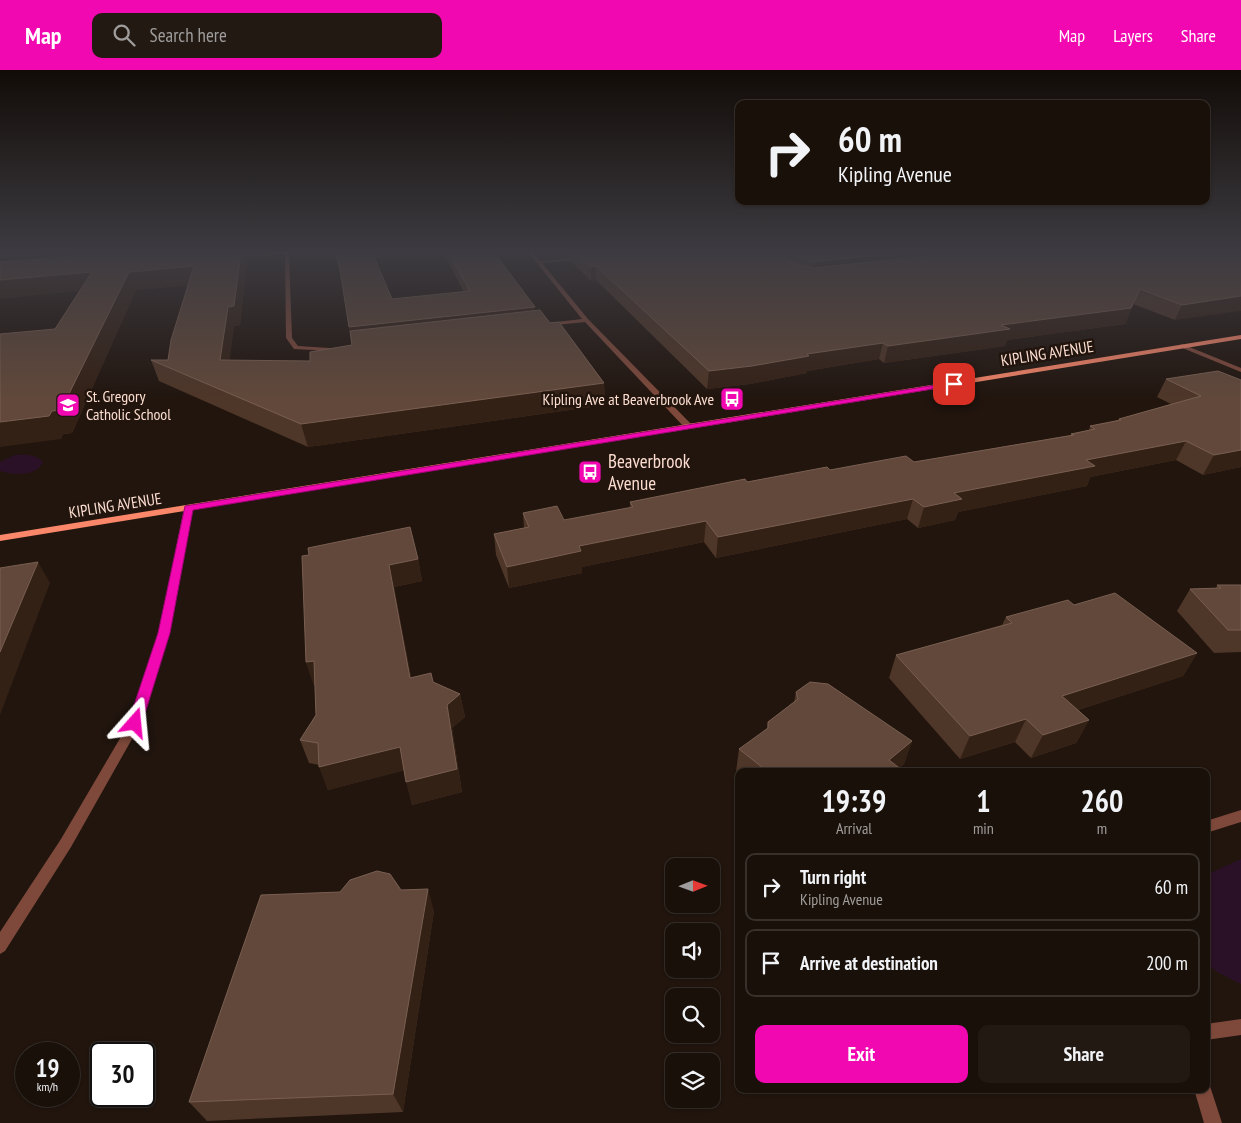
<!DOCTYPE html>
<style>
body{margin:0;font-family:"PT Sans Narrow",sans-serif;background:#221913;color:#f1f3f6;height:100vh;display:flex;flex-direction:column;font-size:19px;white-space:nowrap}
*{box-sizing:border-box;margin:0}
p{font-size:16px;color:#9f9d9c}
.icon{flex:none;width:28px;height:28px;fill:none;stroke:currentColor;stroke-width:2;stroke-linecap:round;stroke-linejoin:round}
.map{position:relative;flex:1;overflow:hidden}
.panel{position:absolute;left:735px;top:698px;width:475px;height:325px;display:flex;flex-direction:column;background:#19100a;border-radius:10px;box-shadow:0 1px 4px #0004,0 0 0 1px #37302b}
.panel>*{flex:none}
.hud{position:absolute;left:735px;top:30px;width:475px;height:105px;border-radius:10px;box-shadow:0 1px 4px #0004,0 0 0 1px #37302b;background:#19100a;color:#f1f3f6;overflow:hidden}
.needle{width:32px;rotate:89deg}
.buttons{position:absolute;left:665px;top:788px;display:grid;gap:10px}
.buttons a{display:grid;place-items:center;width:55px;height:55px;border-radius:10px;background:#19100a;box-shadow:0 1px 4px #0004,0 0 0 1px #37302b;font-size:25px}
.speed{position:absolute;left:15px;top:972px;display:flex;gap:10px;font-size:25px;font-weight:700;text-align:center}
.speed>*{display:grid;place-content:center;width:65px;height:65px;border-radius:50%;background:#19100a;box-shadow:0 1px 4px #0004,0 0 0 1px #37302b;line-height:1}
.speed small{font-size:12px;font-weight:400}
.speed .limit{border:2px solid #111;border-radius:8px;background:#fff;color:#111}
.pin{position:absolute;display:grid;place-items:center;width:42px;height:42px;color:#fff;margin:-21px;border-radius:10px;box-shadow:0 2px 8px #0006}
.me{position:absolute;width:55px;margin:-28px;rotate:18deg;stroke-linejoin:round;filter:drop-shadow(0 0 4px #0008)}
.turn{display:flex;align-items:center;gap:18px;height:105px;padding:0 20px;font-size:22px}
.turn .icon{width:65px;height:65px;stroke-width:2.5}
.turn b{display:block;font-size:35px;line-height:42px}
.eta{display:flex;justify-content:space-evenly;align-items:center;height:85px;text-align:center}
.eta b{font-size:30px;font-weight:700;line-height:35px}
.primary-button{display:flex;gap:10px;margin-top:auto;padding:10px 20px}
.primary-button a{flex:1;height:58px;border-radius:10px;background:#f108b1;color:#fff;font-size:20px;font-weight:700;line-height:58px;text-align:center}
.primary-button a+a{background:#221913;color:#f1f3f6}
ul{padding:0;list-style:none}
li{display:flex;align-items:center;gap:15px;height:68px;margin:0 10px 8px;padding:0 10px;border:2px solid #37302b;border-radius:10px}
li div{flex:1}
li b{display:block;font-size:19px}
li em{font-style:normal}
header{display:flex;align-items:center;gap:30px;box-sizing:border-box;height:70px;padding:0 25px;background:#f108b1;color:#fff}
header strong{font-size:24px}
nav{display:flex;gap:28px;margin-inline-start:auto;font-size:18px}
.search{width:350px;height:45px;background:#221913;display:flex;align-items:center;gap:12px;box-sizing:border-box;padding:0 18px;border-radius:10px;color:#9f9d9c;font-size:19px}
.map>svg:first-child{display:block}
</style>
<header>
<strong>Map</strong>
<div class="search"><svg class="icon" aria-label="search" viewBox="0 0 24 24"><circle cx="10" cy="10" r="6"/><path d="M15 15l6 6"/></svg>Search here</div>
<nav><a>Map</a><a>Layers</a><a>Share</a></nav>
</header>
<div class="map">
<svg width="1241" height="1053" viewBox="0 0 1241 1053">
<rect width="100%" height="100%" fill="#21150e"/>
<!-- green -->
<g fill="#2b1127">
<path d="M15,385C25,384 37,385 43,392C36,407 13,405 0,401V392Z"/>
<path d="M1241,789V914L1219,903L1206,893V805Z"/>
</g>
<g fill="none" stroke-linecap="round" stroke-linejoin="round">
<!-- minor -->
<g fill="#7e493b" fill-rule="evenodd">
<path d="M274,182H294L289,184L292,268L298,276L330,278L333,280L332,281L294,279L286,268L285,184L234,188L232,187Z"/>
<path d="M528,182H533L540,191L585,187L583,189L542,193L588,249L692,355V359H686L585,252L546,256V254L548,253L582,249Z"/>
<path d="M1182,274L1241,298V302L1180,277V275Z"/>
<path d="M188,435L192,438L169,563L141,653L71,777L5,881L0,884V862L61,769L129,653L159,563L184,438Z"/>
<path d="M1241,740V752L1206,763V751Z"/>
<path d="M1241,949V965L1206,970V954Z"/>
<path d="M1206,1011L1209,1013L1222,1053H1204L1194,1019H1206Z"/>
</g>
<!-- secondary -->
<path fill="#fa876a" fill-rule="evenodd" d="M1241,265V269L0,471V465Z"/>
</g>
<!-- wall -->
<g fill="#4e3628" fill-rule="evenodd">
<path d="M335,182H494L535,237V240L550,253L604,313L605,335L308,377L159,311L151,290H168L188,215L136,220L72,363L63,364L61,369L55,259L79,221L245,183L247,189L240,255L234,256L229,290L310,291L352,275L341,207ZM443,182L464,222L392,229L375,188Z"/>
<path d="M562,182H1241L1175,250L1133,234L1125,254L1007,270L1005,276L884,293L879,289L807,301V303L750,314L707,319L596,210L591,211L572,192L571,186L566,187Z"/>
<path d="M1166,309L1241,310V397L1203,405L1176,390L1090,407L1087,416L958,442L955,450L918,458L907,449L716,488L704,472L582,497V503L509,518L496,485L494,464L524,458L523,443L564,450L630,438V432L747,412L830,400L914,392L1071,365V364L1089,360L1090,356L1118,350L1119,349L1171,334L1157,327Z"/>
<path d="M418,489L422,511L394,517L411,608L433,612L460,624L465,647L452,658L462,722L412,735L404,700L328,720L319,695L309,693L300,670L316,645L315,615H314L306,592Z"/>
<path d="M1217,515H1241V582L1214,583L1177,541L1190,519L1216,518Z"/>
<path d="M1074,535L1197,583L1183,606L1078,640L1089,650L1076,673L1031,688L1015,672L960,689L889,608L896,585L1002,555L1006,547Z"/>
<path d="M796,622L912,671L904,694L899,698L902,701H739V705L736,702L739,679L767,659L768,652L794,632Z"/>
<path d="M401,820L434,841L403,1042L207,1051L189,1032Z"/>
</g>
<!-- shaded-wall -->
<g fill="#342116">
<path d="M52,182H248L245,183L247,189L240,255L234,256L227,312L220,290L228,237L241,183L0,204V186Z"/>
<path d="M370,182H443L372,189Z"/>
<path d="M566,182H571V186L566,187Z"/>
<path d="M907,182H1014L812,206L814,192Z"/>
<path d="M194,196L200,214L136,220L72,363L63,364L61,369L0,377V352L52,341L129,202Z"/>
<path d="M596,196V210L591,211V197Z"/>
<path d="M92,202L99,219L0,229V210Z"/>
<path d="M1140,219L1125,254L1007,270L1005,276L884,293L888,276L1001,255Z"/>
<path d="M1241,226V241L1175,250L1182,235Z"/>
<path d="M535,237L536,252L353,273L349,257Z"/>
<path d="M883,273L879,289L807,301V303L750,314L707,319L709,301L807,284Z"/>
<path d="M604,313L605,335L308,377L301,354Z"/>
<path d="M1186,371L1176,390L1090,407L1087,416L958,442L955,450L918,458L924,437L954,423L1086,390Z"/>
<path d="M1241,380V397L1203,405L1214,385Z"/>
<path d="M913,429L907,449L716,488L718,467Z"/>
<path d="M706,451L704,472L582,497V503L509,518L507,497L579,476Z"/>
<path d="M418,489L422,511L394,517L416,631L410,608L389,495Z"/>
<path d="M38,492L50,513L0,645V582Z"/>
<path d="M1197,583L1183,606L1050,649L1062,626Z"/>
<path d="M314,591L321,613L314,615L306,592Z"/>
<path d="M460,624L465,647L452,658L462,722L412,735L406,712L447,635Z"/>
<path d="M1026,649L1015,672L960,689L970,666Z"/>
<path d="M1089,650L1076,673L1031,688L1043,665Z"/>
<path d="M912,671L904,694L895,701L889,690Z"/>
<path d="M400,677L407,700L328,720L319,697Z"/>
<path d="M428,819L434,841L403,1042L393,1024Z"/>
</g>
<!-- building -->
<g fill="#61483a" stroke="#795f51">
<path d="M0,182H52L0,186Z"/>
<path d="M124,182H241L234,236L228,237L220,290L310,291V282L352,275L350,261L540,240L550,253L559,252L604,313L301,354L151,290H168L171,270L194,196L129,202L61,340L52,341L49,346L0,352V264L55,259L92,202L0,210V192Z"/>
<path d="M335,182H372L392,229L470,221L448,182H494L535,237L349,257L340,200Z"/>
<path d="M575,182H775L796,194L814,198L964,182H1241V226L1182,235L1140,219L1131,238L1001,255L1010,259L888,276L883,273L807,284L809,286L752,296L709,301L596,196L591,197Z"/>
<path d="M788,182H907L814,192L802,189Z"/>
<path d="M1218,301L1241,310V380L1214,385L1186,371L1086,390L1095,396L954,423L962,429L924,437L913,429L718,467L706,451L579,476L581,481L507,497L494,464L529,457L523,443L557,436L564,450L633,437L630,432L745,409L747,412L827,397L830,400L906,386L914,392L1074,365L1071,364L1095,359L1090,356L1121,350L1119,349L1201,326L1166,309Z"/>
<path d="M410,457L418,489L389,495L410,608L431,603L433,612L460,624L447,635L457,699L406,712L400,677L319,697L318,673L300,670L316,645L314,591L306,592L302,486L309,485L308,478Z"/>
<path d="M38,492L0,582V498Z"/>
<path d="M1217,515H1241V560H1228L1190,519L1221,518Z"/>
<path d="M1115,523L1197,583L1062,626L1089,650L1043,665L1026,649L970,666L896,585L1012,553L1006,547L1068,530L1074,535Z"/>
<path d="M810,612L828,614L912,671L889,690L902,700L900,701H767L739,679L768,658V652L798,629L796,622Z"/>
<path d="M377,801L390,804L401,820L428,819L393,1024L189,1032L261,825L340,822L350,810Z"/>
</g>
<!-- sky -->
<linearGradient id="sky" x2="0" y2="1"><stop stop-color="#120c08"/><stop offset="0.55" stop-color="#3d3b41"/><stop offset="1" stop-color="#3d3b41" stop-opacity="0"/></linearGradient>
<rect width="1241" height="330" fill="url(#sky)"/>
<!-- route -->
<path fill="#f108b1" stroke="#9d0573" d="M954,312H957V315L193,440L170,563L142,653L135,659L128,653L158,563L185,436Z"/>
<!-- icons -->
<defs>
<g id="bus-square" transform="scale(1.25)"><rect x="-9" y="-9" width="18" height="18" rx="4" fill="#f108b1" stroke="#21150e"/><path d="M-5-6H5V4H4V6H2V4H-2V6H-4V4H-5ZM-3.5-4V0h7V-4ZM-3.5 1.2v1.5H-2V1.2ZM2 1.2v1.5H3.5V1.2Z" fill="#fff"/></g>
<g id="school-square" transform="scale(1.25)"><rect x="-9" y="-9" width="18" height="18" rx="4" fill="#f108b1" stroke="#21150e"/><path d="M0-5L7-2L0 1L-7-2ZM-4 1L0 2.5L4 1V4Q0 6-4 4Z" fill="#fff"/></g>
</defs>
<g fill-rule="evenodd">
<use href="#bus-square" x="732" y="329"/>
<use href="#school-square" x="68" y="335"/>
<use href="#bus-square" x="590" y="402"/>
</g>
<g text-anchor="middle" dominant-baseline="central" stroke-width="5" stroke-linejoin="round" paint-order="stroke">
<!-- far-street labels -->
<g font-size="16" fill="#fdddd0" stroke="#21150e">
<text transform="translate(1047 283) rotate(-9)">KIPLING AVENUE</text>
<text transform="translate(115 435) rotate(-9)">KIPLING AVENUE</text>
</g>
<!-- far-poi labels -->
<g font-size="16" fill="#fdddd0" stroke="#21150e" text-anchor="start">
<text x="86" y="326">St. Gregory<tspan x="86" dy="18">Catholic School</tspan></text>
<text x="714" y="329" text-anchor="end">Kipling Ave at Beaverbrook Ave</text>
</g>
<!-- poi labels -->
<g font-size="19" fill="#fdddd0" stroke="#21150e" text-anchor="start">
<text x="608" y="391">Beaverbrook<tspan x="608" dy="22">Avenue</tspan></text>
</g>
</g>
</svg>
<div class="buttons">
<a><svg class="needle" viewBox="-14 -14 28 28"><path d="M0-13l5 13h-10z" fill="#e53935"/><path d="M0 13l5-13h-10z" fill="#9f9d9c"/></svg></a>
<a><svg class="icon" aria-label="sound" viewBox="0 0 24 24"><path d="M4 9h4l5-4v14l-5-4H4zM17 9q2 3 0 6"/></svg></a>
<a><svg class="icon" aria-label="search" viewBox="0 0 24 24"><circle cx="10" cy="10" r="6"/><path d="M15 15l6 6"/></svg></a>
<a><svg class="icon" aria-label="layers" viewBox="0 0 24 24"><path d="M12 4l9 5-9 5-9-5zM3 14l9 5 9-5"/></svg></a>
</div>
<div class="speed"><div>19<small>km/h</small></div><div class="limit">30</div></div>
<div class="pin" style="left:954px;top:314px;background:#d93025"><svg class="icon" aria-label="arrive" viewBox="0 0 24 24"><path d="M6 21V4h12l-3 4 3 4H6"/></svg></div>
<svg class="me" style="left:135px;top:653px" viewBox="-20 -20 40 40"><path d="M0-17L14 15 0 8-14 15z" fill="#f108b1" stroke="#fff" stroke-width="4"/></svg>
<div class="hud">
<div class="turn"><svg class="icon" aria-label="right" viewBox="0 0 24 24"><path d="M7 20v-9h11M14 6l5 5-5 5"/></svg><div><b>60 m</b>Kipling Avenue</div></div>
</div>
<section class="panel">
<div class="eta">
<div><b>19:39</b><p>Arrival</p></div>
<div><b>1</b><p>min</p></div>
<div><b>260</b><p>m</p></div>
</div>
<ul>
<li><svg class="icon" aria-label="right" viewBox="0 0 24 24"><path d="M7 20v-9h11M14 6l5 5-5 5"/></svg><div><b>Turn right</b><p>Kipling Avenue</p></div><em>60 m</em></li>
<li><svg class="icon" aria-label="arrive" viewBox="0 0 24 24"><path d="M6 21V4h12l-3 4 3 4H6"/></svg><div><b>Arrive at destination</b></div><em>200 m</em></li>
</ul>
<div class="primary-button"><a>Exit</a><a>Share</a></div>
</section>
</div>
